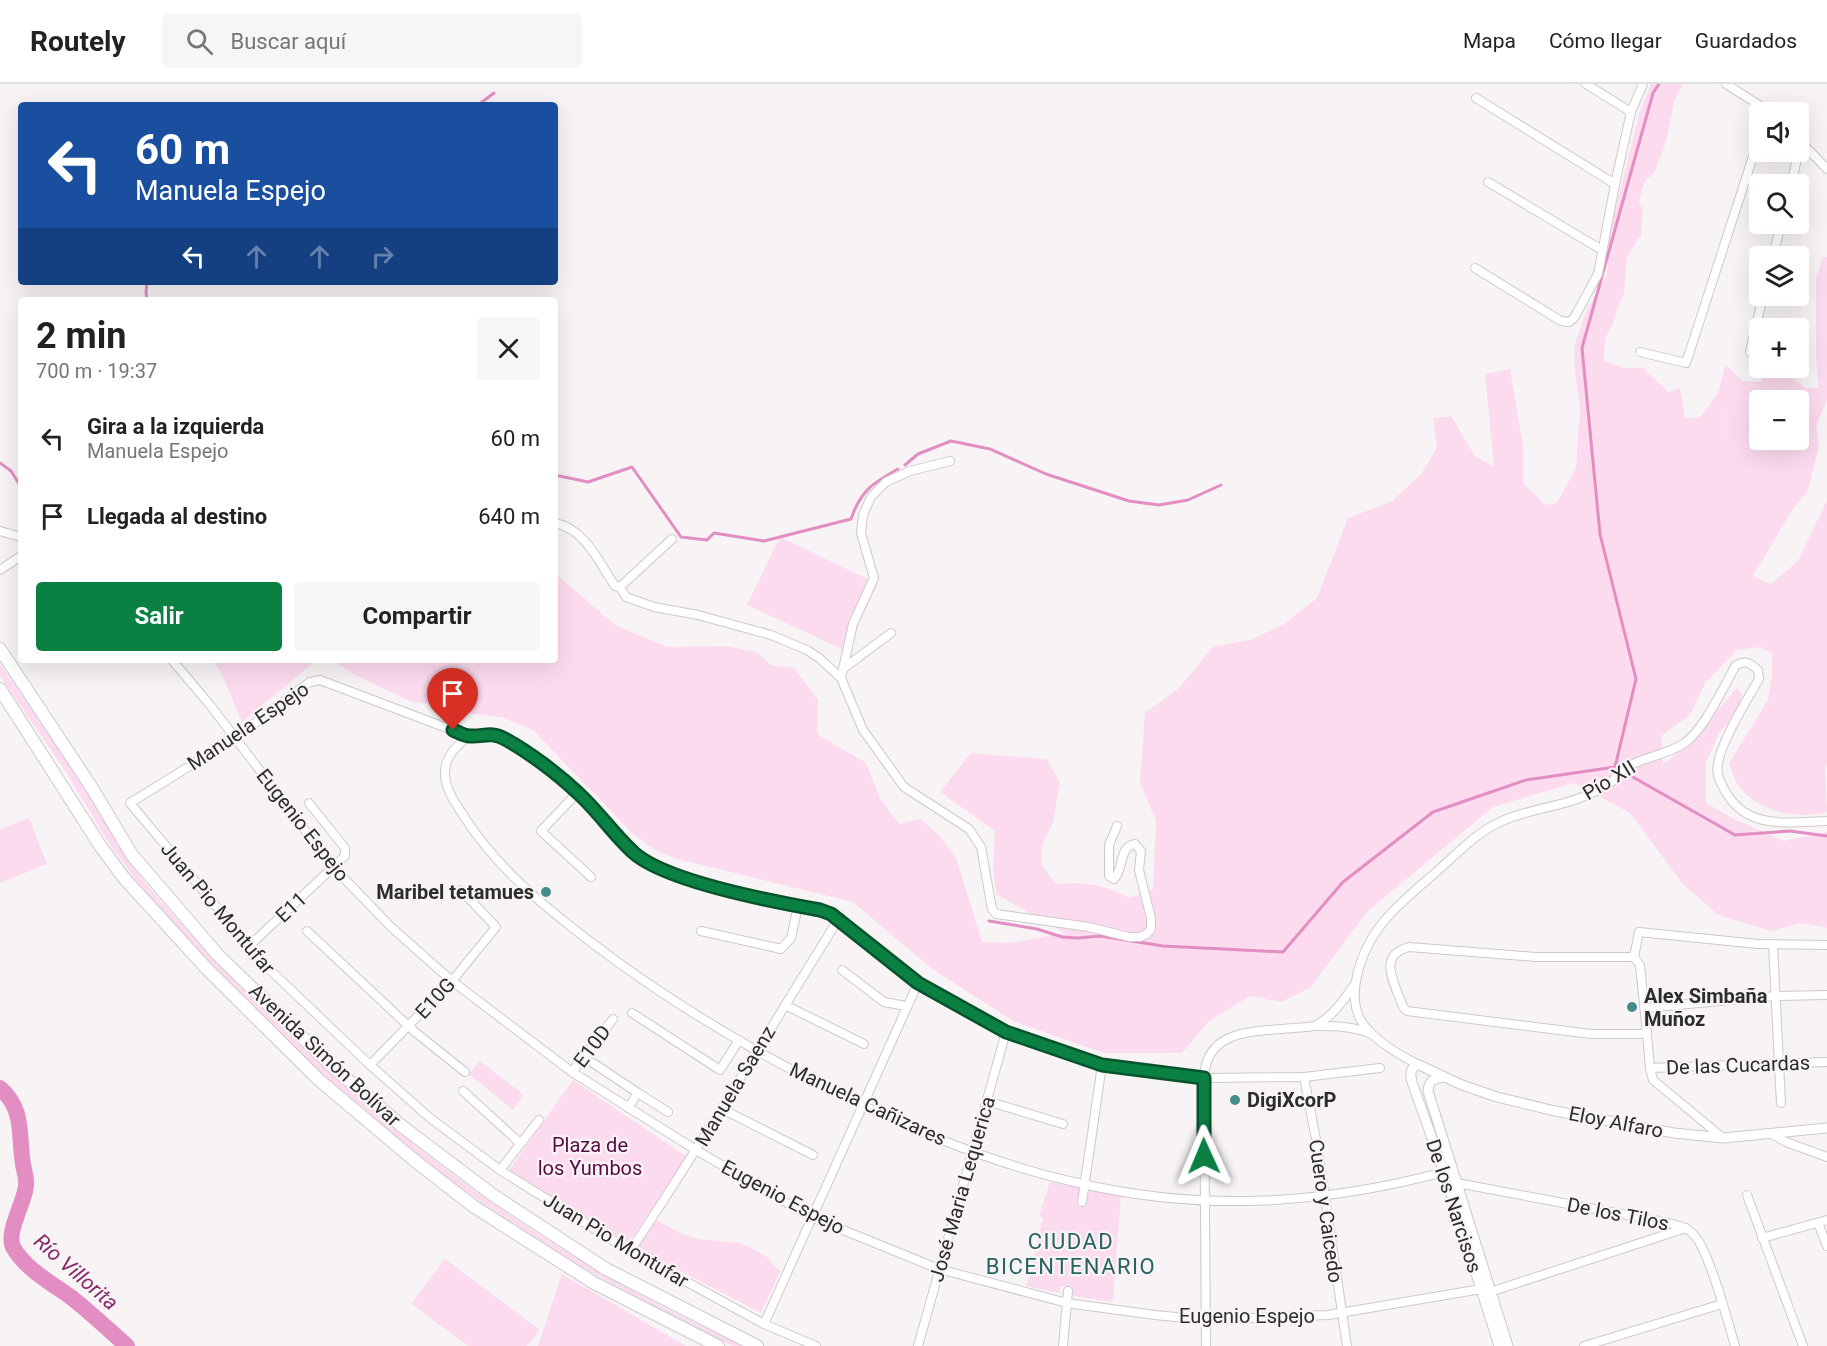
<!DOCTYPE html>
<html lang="es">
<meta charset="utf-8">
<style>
body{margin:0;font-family:Roboto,sans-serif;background:#f6f6f6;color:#222;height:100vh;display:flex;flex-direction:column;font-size:22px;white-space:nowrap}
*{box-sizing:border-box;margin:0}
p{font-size:20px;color:#767676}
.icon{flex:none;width:33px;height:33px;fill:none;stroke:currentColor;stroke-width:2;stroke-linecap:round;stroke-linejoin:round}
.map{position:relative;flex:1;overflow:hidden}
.drawer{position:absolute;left:18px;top:213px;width:540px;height:366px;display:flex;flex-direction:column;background:#fff;border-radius:6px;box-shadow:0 6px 24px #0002}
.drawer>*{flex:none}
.hud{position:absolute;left:18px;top:18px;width:540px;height:183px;border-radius:6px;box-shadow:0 6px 24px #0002;background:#1a4fa0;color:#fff;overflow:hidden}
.buttons{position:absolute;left:1749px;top:18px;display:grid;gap:12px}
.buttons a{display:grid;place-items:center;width:60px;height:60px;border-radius:6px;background:#fff;box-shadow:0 6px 24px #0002;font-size:30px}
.pin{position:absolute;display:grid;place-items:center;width:51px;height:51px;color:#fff;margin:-62px -26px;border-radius:50% 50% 50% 0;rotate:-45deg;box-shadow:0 0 6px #0007}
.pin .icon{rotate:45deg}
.me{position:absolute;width:66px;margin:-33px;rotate:359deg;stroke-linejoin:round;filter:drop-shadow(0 0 4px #0008)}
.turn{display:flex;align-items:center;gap:21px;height:126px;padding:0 18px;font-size:27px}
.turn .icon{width:78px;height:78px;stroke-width:2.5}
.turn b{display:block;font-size:42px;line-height:51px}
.lanes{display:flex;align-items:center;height:57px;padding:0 18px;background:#0003;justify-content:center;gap:30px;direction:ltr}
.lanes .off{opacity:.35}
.round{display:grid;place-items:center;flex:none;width:63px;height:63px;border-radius:6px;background:#f6f6f6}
.headline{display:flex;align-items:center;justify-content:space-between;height:102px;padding:0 18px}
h1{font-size:36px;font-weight:700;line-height:45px}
.primary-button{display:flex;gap:12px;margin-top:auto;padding:12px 18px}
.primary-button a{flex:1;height:69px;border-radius:6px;background:#0b8043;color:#fff;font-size:24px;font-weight:700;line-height:69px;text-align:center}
.primary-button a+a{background:#f6f6f6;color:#222}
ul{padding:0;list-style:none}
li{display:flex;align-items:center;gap:18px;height:78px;padding:0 18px}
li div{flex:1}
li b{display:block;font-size:22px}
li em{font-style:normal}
header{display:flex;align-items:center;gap:36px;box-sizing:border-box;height:84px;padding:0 30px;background:#fff;border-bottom:2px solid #e0e0e0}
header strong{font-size:28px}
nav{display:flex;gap:33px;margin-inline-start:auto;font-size:21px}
.search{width:420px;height:54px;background:#f6f6f6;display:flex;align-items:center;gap:15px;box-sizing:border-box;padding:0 21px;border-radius:6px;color:#767676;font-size:22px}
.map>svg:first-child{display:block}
</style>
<header>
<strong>Routely</strong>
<div class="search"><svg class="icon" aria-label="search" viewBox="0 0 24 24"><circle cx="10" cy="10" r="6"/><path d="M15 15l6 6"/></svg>Buscar aquí</div>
<nav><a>Mapa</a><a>Cómo llegar</a><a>Guardados</a></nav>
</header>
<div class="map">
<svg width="1827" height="1262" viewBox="0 0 1827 1262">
<rect width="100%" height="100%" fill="#f8f4f6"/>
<!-- green -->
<g fill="#fcdbee" fill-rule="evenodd">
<path d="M1651,0H1683L1674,18L1666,58L1655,87L1644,99L1639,117L1643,128L1641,151L1627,173L1624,210L1616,227L1615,235L1605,255L1604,277L1624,284H1643L1668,308L1680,304L1685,334H1700L1719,307L1725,281L1743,297L1761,298L1763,284H1778L1787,288L1805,304H1819L1816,277V194L1823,173H1827V316L1816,341L1819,361L1808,407L1791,428L1753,492L1771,500L1798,477L1827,416V679L1825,684L1827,728C1797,736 1757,728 1738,701C1734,695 1732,686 1729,679L1768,616L1772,592V570L1760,563L1737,566L1705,599L1690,631L1661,652L1663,681L1689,659L1737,604L1742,610L1738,628L1719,649L1706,679V719L1734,735L1784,757L1827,748V844L1802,839L1771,847L1718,831L1682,799L1630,729L1574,699L1493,723L1368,827L1310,904L1281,918L1250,912L1209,937L1182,969H1104L1015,938L932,885L853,818L677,775L655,766L632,749L533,646L501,633L472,630L444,621L412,618L351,589L334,576H555V489L615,541L667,563L725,562L757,568L771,581L794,584L818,616L817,650L866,679L880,714L899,740L921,735L940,752L956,773L982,858L1010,859L1065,849L996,810L993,782L995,747L940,708L971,669L1047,675L1060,699L1053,738L1041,764L1042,781L1056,800C1089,797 1100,801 1130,814L1153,805L1156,737L1140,698L1145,629L1178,605L1213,563L1250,556L1284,540L1317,514L1348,434L1392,417L1421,390L1437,364L1433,334L1451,332L1475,372L1494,383L1485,290L1510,285L1523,362V399L1545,421L1557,419L1576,384L1580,322L1575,286V260L1585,230L1607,190L1610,147L1639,30ZM1760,316H1798V356H1760Z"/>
<path d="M780,453L878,500L846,567L747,521Z"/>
<path d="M211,576H317L242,638L220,586Z"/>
<path d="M0,580C24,616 50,651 73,687C97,723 116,760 142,795C157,814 174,831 190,849C209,869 228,889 247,909C392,1057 555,1178 744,1262H733L693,1244L578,1181L490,1124L441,1090L325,994L214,884L139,800L110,761L66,688L0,592Z"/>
<path d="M29,734L47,780L0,799V745Z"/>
<path d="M480,977L524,1011L513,1026L469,990Z"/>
<path d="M573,996L687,1073L628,1159L509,1086Z"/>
<path d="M1050,1098L1121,1112L1113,1218L1072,1212L1073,1205L1061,1202L1059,1209L1026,1202L1043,1134L1039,1132Z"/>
<path d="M657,1136L682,1150L699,1155L740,1159L753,1165L766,1172L780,1188L761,1229L636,1164Z"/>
<path d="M445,1175L540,1246L527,1262H468L411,1220Z"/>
<path d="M562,1190L686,1262H538Z"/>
</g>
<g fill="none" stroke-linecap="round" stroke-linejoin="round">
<!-- stream -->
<g stroke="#e38ec2" stroke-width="3">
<path d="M478,21L494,9"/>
<path d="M147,198L146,209L147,216"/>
<path d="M0,379L11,387L21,403"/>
<path d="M905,381L918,370L951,357L990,365L1046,390L1129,417L1159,421L1188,416L1221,401"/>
<path d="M555,391L588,398L632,383L681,453L707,456L714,449L764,457L851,435C861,406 873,399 898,385"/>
<path d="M1624,688L1735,751L1790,747L1827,752"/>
<path d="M989,837L1037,845L1062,853L1078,854L1100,852L1163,862L1283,868L1343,798L1433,728L1526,696L1615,683L1636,595L1600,450L1582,264L1653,9L1659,0"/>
</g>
<!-- river -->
<path stroke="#e38ec2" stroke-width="16" d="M0,1004C25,1026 18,1050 23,1080C24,1087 27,1095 26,1102C24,1120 6,1148 13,1163C25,1185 53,1200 72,1214C91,1229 109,1246 127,1262"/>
<!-- minor casing -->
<g stroke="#cdc9cb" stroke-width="10">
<g id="minor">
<path d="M1586,0L1631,28"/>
<path d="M1726,0L1770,28"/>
<path d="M1476,14L1615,100"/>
<path d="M1799,56L1827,85"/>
<path d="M1488,98L1602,166"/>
<path d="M1791,100L1801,58"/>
<path d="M1773,172L1781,140"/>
<path d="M1475,184L1561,237L1569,238L1574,234L1598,190L1615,100L1631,28L1643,0"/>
<path d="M1640,268L1686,279L1760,51"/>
<path d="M1750,268L1763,212"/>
<path d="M555,439C585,445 599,478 615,502L620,503L626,513L654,523L698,531L771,551L807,566L819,574L841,594L863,646L904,703L969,745L981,763L992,825L996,830L1089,843L1129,853H1140L1147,850L1151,845V834L1139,786L1141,767L1135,760C1119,762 1124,785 1114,795L1109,792V761L1117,742"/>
<path d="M0,447L21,453"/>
<path d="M0,486L21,472"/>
<path d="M620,503L672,455"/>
<path d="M172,576L210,621L334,784L391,843L452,897L572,988L696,1066L811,1133L939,1185L1067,1219L1155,1231L1206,1236L1328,1231L1481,1205"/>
<path d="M844,584L891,549"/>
<path d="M841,594L853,540L874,494L861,449L863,431L871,413L886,398L910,387L950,377"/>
<path d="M468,652C456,663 444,673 445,691C446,708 457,721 465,734C498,785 545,823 592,859C676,923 769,977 864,1022C934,1055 1007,1084 1083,1100C1206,1128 1323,1120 1444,1088"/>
<path d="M578,708L541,747L591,793"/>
<path d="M307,847L415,948L465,988"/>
<path d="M701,847L781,865L791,854L798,822"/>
<path d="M1773,861L1781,1019"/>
<path d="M248,863L345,772V764L309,719"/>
<path d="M1409,863L1536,873H1634L1640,881L1647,950H1591L1407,927L1403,923C1395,899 1376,872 1409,863Z"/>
<path d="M1634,873L1639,848L1758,860L1827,861"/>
<path d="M842,886L884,918L906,922"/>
<path d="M785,921L864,960"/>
<path d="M1645,924L1775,912L1827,911"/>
<path d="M632,929L720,986L739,956"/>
<path d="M1315,942C1335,942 1353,942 1371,950"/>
<path d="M1647,950L1650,984L1653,996L1723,1054"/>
<path d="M593,979L638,1009L628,1024"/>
<path d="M1417,980C1398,970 1377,958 1363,940C1353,925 1353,909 1357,892C1367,845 1399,820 1434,790C1454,773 1474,750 1498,739C1523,726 1554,724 1580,714C1590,710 1600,706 1609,700C1617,693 1623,685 1633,680C1650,672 1667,670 1683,660C1703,648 1724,602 1736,581C1746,576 1750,579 1758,586L1759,595C1747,616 1722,656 1718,679C1716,689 1719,696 1724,705C1746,747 1787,738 1827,737"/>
<path d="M370,981L452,897L496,843L461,806"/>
<path d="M1650,984L1827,978"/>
<path d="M572,988L613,935"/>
<path d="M1304,993L1318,1066L1347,1262"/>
<path d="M463,1007L520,1059"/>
<path d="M638,1009L668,1028"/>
<path d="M987,1017L1063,1040"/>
<path d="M722,1025L813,1071"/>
<path d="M1770,1049L1786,1058L1827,1073"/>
<path d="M500,1086L539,1036"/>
<path d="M1457,1099L1659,1137C1671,1140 1685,1141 1694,1151C1709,1166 1728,1238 1735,1262"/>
<path d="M1747,1111L1803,1262"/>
<path d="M1082,1118L1102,981"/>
<path d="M1818,1139L1827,1162"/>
<path d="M1762,1154L1827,1136"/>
<path d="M630,1167C703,1059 769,946 838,836"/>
<path d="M1487,1209L1686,1144"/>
<path d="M764,1240L918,899"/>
<path d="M816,1262L764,1240L630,1167L500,1086L430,1034L370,981L267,883L130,719L235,654L310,598L320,596L468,652L488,649L504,654L538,677L578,708L635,770L655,783L676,791L713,802L820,826L831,830L918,899L1006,948L1102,981L1204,994L1304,993L1380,984"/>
<path d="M918,1262L1006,948"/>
<path d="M1063,1262L1068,1207"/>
<path d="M1206,1262L1204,994C1206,944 1255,948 1293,944C1300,943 1310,944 1316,941C1332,933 1344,916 1354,901"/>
<path d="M1584,1262L1722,1220"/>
</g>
</g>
<!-- tertiary casing -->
<g stroke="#cdc9cb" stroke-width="11">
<g id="tertiary">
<path d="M1443,993C1432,995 1429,997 1428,1007L1508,1262"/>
<path d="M1499,1262L1444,1088L1412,998C1410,990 1410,985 1417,980L1462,1001L1497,1013L1555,1027L1674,1049L1723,1054L1827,1044"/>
</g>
</g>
<!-- trunk casing -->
<g stroke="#cdc9cb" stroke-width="14">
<g id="trunk">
<path d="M0,565L92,704L132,771L218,871L333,983L403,1043L493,1111L606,1185L757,1262"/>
<path d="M0,605L101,763L124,794L207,885L319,996L414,1076L473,1122L594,1199L718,1262"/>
</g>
</g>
<!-- minor -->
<use href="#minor" stroke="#fff" stroke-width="8"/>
<!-- tertiary -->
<use href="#tertiary" stroke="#fff" stroke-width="9"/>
<!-- trunk -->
<use href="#trunk" stroke="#fff" stroke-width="12"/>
</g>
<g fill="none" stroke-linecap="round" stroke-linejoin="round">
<!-- route casing -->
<g stroke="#07532c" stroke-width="15">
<path id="route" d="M453,646C458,648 464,652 470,652C484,653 490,647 505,655C529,668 558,690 578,709C598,727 614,751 634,769C667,798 775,818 820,826L831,830L918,899L1006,948L1102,981L1204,994V1072"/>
</g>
<!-- route -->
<use href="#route" stroke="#0b8043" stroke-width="10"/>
</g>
<!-- markers -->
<g fill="#458d8b" stroke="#f8f4f6" stroke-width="2">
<circle cx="546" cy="808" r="6"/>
<circle cx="1632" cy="923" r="6"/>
<circle cx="1235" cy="1016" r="6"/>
</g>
<g text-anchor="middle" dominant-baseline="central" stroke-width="4.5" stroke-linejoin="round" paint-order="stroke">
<!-- street labels -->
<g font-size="20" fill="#2d2b2c" stroke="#f8f4f6">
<text transform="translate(248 642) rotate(-34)">Manuela Espejo</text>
<text transform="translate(1609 696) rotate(-31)">Pío XII</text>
<text transform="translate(303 741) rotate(52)">Eugenio Espejo</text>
<text transform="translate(291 823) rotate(-43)">E11</text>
<text transform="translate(218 824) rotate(50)">Juan Pio Montufar</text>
<text transform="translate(435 914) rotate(-47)">E10G</text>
<text transform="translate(592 962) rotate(-53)">E10D</text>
<text transform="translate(325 971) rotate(43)">Avenida Simón Bolívar</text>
<text transform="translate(1738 981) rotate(-2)">De las Cucardas</text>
<text transform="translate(735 1002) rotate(-59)">Manuela Saenz</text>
<text transform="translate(868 1020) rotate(25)">Manuela Cañizares</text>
<text transform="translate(1616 1038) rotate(11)">Eloy Alfaro</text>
<text transform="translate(962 1105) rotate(-74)">José Maria Lequerica</text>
<text transform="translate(783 1113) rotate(28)">Eugenio Espejo</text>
<text transform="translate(1454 1122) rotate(72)">De los Narcisos</text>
<text transform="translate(1326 1127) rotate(82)">Cuero y Caicedo</text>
<text transform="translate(1618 1130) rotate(11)">De los Tilos</text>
<text transform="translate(616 1156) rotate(31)">Juan Pio Montufar</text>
<text x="1247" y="1232">Eugenio Espejo</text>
</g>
<!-- poi labels -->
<g font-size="20" font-weight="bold" fill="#2d2b2c" stroke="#f8f4f6" text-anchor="start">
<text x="534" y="808" text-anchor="end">Maribel tetamues</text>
<text x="1644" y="912">Alex Simbaña<tspan x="1644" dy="23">Muñoz</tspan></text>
<text x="1247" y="1016">DigiXcorP</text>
</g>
<!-- park labels -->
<g font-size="20" fill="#560a40" stroke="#f8f4f6">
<text x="590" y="1061">Plaza de<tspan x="590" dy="23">los Yumbos</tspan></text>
</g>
<!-- water labels -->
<g font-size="21" font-style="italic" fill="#8a286b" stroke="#f8f4f6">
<text transform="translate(76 1188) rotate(41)">Río Villorita</text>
</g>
<!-- quarter labels -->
<g font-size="22" letter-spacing="1.5" fill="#286261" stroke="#f8f4f6">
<text x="1071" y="1157">CIUDAD<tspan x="1071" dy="25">BICENTENARIO</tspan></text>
</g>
</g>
</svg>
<div class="buttons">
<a><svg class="icon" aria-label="sound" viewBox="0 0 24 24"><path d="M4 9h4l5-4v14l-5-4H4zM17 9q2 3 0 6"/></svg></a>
<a><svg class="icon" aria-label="search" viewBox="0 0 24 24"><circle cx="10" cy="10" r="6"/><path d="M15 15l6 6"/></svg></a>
<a><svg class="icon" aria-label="layers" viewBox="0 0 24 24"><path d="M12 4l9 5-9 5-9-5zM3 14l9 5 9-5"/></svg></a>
<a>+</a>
<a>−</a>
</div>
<div class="pin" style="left:453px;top:646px;background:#d93025"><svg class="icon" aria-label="arrive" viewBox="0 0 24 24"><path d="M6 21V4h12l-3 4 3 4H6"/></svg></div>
<svg class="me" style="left:1204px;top:1072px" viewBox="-20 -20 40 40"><path d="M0-17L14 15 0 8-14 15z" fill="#0b8043" stroke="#fff" stroke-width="4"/></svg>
<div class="hud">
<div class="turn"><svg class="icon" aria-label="left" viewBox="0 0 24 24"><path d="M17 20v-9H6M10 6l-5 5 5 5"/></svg><div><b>60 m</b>Manuela Espejo</div></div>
<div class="lanes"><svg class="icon" aria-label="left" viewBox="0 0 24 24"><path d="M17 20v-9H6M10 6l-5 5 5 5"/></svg><svg class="icon off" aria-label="ahead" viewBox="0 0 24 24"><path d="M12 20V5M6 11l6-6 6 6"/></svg><svg class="icon off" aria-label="ahead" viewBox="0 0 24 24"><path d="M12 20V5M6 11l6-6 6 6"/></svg><svg class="icon off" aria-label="right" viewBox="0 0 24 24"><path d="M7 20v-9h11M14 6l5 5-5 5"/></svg></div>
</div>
<section class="drawer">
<div class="headline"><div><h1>2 min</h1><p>700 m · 19:37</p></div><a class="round"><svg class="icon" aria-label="close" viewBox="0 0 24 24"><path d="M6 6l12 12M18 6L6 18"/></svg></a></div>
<ul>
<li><svg class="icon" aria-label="left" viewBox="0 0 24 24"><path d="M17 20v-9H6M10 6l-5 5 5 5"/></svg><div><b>Gira a la izquierda</b><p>Manuela Espejo</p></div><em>60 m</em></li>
<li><svg class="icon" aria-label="arrive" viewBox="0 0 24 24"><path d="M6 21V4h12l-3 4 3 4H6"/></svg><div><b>Llegada al destino</b></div><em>640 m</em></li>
</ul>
<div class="primary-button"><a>Salir</a><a>Compartir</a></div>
</section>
</div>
